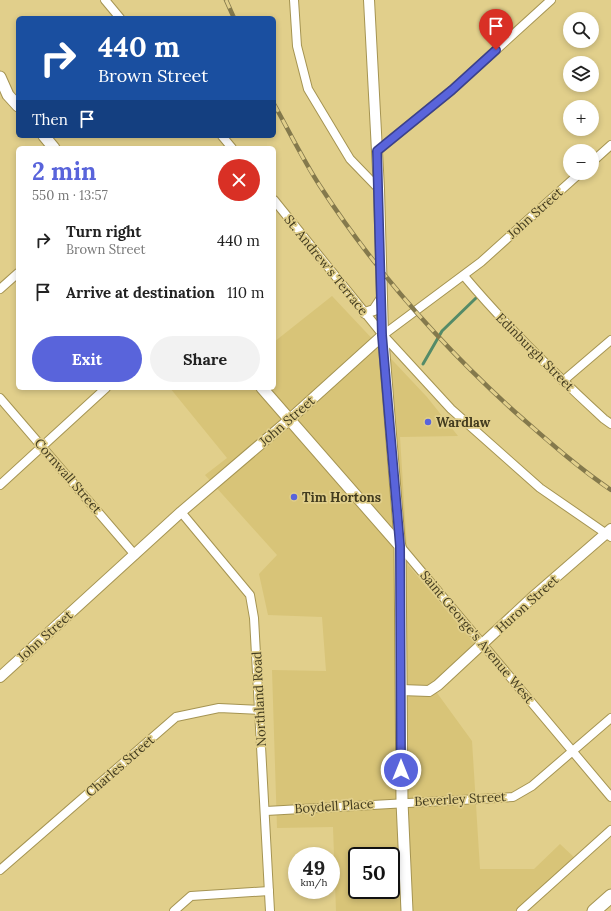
<!DOCTYPE html>
<meta charset="utf-8">
<style>
body{margin:0;font-family:Lora,serif;background:#f2f2f2;color:#222;height:100vh;display:flex;flex-direction:column;font-size:15px;white-space:nowrap}
*{box-sizing:border-box;margin:0}
p{font-size:13px;color:#767676}
.icon{flex:none;width:22px;height:22px;fill:none;stroke:currentColor;stroke-width:2;stroke-linecap:round;stroke-linejoin:round}
.map{position:relative;flex:1;overflow:hidden}
.panel{position:absolute;left:16px;top:146px;width:260px;height:244px;display:flex;flex-direction:column;background:#fff;border-radius:6px;box-shadow:0 2px 6px #0003}
.panel>*{flex:none}
.hud{position:absolute;left:16px;top:16px;width:260px;height:122px;border-radius:6px;box-shadow:0 2px 6px #0003;background:#1a4fa0;color:#fff;overflow:hidden}
.controls{position:absolute;left:563px;top:12px;display:grid;gap:8px}
.controls a{display:grid;place-items:center;width:36px;height:36px;border-radius:50%;background:#fff;box-shadow:0 2px 6px #0003;font-size:20px}
.speed{position:absolute;left:288px;top:847px;display:flex;gap:8px;font-size:20px;font-weight:700;text-align:center}
.speed>*{display:grid;place-content:center;width:52px;height:52px;border-radius:50%;background:#fff;box-shadow:0 2px 6px #0003;line-height:1}
.speed small{font-size:10px;font-weight:400}
.speed .limit{border:2px solid #111;border-radius:6px;background:#fff;color:#111}
.pin{position:absolute;display:grid;place-items:center;width:34px;height:34px;color:#fff;margin:-41px -17px;border-radius:50% 50% 50% 0;rotate:-45deg;box-shadow:0 0 4px #0007}
.pin .icon{rotate:45deg}
.me{position:absolute;width:44px;margin:-22px;rotate:0deg;stroke-linejoin:round;filter:drop-shadow(0 0 3px #0008)}
.turn{display:flex;align-items:center;gap:14px;height:84px;padding:0 16px;font-size:18px}
.turn .icon{width:52px;height:52px;stroke-width:2.5}
.turn b{display:block;font-size:28px;line-height:34px}
.then{display:flex;align-items:center;height:38px;padding:0 16px;background:#0003;gap:8px;font-size:15px}
.round{display:grid;place-items:center;flex:none;width:42px;height:42px;border-radius:21px;background:#f2f2f2}
.head{display:flex;align-items:center;justify-content:space-between;height:68px;padding:0 16px}
h1{font-size:24px;font-weight:700;line-height:30px;color:#5964db}
.button{display:flex;gap:8px;margin-top:auto;padding:8px 16px}
.button a{flex:1;height:46px;border-radius:24px;background:#5964db;color:#fff;font-size:16px;font-weight:700;line-height:46px;text-align:center}
.button a+a{background:#f2f2f2;color:#222}
ul{padding:0;list-style:none}
li{display:flex;align-items:center;gap:12px;height:52px;padding:0 16px}
li div{flex:1}
li b{display:block;font-size:15px}
li em{font-style:normal}
.map>svg:first-child{display:block}
</style>
<div class="map">
<svg width="611" height="911" viewBox="0 0 611 911">
<rect width="100%" height="100%" fill="#e1cf8b"/>
<!-- built -->
<path fill="#d8c478" fill-rule="evenodd" d="M332,296L427,397L458,436L400,437L408,565L476,645L432,686L472,741L480,869H534L560,844L577,860L517,911H336L333,827L277,828L272,670L326,671L322,617L268,615L259,574L277,555L205,475L227,458L170,388H274V342ZM357,856H391V890H357Z"/>
<g fill="none" stroke-linecap="round" stroke-linejoin="round">
<!-- stream -->
<path stroke="#548b68" stroke-width="3" d="M423,364L442,331L476,298"/>
<!-- minor casing -->
<g stroke="#a59452" stroke-width="10">
<g id="minor">
<path d="M105,0L120,18"/>
<path d="M294,0L297,46L308,89L350,159L379,189"/>
<path d="M222,136L232,148"/>
<path d="M377,151L452,90L551,0"/>
<path d="M592,162L611,145"/>
<path d="M274,200L383,335L451,409L540,488L611,537"/>
<path d="M464,276C507,327 555,374 604,419L611,424"/>
<path d="M0,289L18,273"/>
<path d="M383,335L481,262L580,173"/>
<path d="M563,381L611,340"/>
<path d="M0,398L135,555"/>
<path d="M0,485L106,388"/>
<path d="M181,512L250,595L254,618L270,911"/>
<path d="M400,546L611,797"/>
<path d="M266,811L513,797L532,786L611,718"/>
<path d="M0,870L176,717L219,708L259,710"/>
<path d="M174,911L191,896L269,891"/>
<path d="M521,911L611,830"/>
</g>
</g>
<!-- tertiary casing -->
<g stroke="#a59452" stroke-width="12">
<g id="tertiary">
<path d="M369,0L379,189L383,335L400,546"/>
<path d="M365,313L374,310L382,298"/>
<path d="M0,677L181,512L290,419L383,335"/>
<path d="M401,690L429,691L438,685L534,596L611,529"/>
</g>
</g>
<!-- secondary casing -->
<g stroke="#a59452" stroke-width="13">
<g id="secondary">
<path d="M0,77L8,95L18,106"/>
<path d="M44,136L54,148"/>
<path d="M262,388L400,546L402,802L407,911"/>
</g>
</g>
<!-- trunk casing -->
<g stroke="#a59452" stroke-width="15">
<path id="trunk" d="M594,911L611,896"/>
</g>
<!-- minor -->
<use href="#minor" stroke="#fff" stroke-width="8"/>
<!-- tertiary -->
<use href="#tertiary" stroke="#fff" stroke-width="10"/>
<!-- secondary -->
<use href="#secondary" stroke="#fff" stroke-width="11"/>
<!-- trunk -->
<use href="#trunk" stroke="#fff" stroke-width="13"/>
<!-- rail casing -->
<g stroke="#84794c" stroke-width="4.5">
<g id="rail">
<path d="M226,0L234,18"/>
<path d="M274,104C289,131 303,160 320,186C374,269 441,345 515,412C546,439 577,467 611,490"/>
</g>
</g>
<!-- rail -->
<use href="#rail" stroke="#e1cf8b" stroke-width="3" stroke-dasharray="9" stroke-linecap="butt"/>
</g>
<g fill="none" stroke-linecap="round" stroke-linejoin="round">
<!-- route casing -->
<g stroke="#3a418e" stroke-width="10">
<path id="route" d="M401,770L400,546L382,335L377,151L452,90L496,50"/>
</g>
<!-- route -->
<use href="#route" stroke="#5964db" stroke-width="7"/>
</g>
<!-- markers -->
<g fill="#5964db" stroke="#e1cf8b" stroke-width="1.5">
<circle cx="428" cy="422" r="4"/>
<circle cx="294" cy="497" r="4"/>
</g>
<g text-anchor="middle" dominant-baseline="central" stroke-width="3.5" stroke-linejoin="round" paint-order="stroke">
<!-- street labels -->
<g font-size="13" fill="#423b1f" stroke="#e1cf8b">
<text transform="translate(535 213) rotate(-42)">John Street</text>
<text transform="translate(326 265) rotate(51)">St. Andrew's Terrace</text>
<text transform="translate(535 352) rotate(45)">Edinburgh Street</text>
<text transform="translate(287 421) rotate(-41)">John Street</text>
<text transform="translate(68 476) rotate(49)">Cornwall Street</text>
<text transform="translate(527 604) rotate(-42)">Huron Street</text>
<text transform="translate(45 636) rotate(-42)">John Street</text>
<text transform="translate(477 637) rotate(50)">Saint George's Avenue West</text>
<text transform="translate(259 699) rotate(-93)">Northland Road</text>
<text transform="translate(120 766) rotate(-41)">Charles Street</text>
<text transform="translate(460 799) rotate(-3)">Beverley Street</text>
<text transform="translate(334 806) rotate(-4)">Boydell Place</text>
</g>
<!-- poi labels -->
<g font-size="13" font-weight="bold" fill="#423b1f" stroke="#e1cf8b" text-anchor="start">
<text x="436" y="422">Wardlaw</text>
<text x="302" y="497">Tim Hortons</text>
</g>
</g>
</svg>
<div class="controls">
<a><svg class="icon" aria-label="search" viewBox="0 0 24 24"><circle cx="10" cy="10" r="6"/><path d="M15 15l6 6"/></svg></a>
<a><svg class="icon" aria-label="layers" viewBox="0 0 24 24"><path d="M12 4l9 5-9 5-9-5zM3 14l9 5 9-5"/></svg></a>
<a>+</a>
<a>−</a>
</div>
<div class="speed"><div>49<small>km/h</small></div><div class="limit">50</div></div>
<div class="pin" style="left:496px;top:50px;background:#d93025"><svg class="icon" aria-label="arrive" viewBox="0 0 24 24"><path d="M6 21V4h12l-3 4 3 4H6"/></svg></div>
<svg class="me" style="left:401px;top:770px" viewBox="-20 -20 40 40"><circle r="17" fill="#5964db" stroke="#fff" stroke-width="3"/><path d="M0-11L8 9 0 5-8 9z" fill="#fff"/></svg>
<div class="hud">
<div class="turn"><svg class="icon" aria-label="right" viewBox="0 0 24 24"><path d="M7 20v-9h11M14 6l5 5-5 5"/></svg><div><b>440 m</b>Brown Street</div></div>
<div class="then">Then<svg class="icon" aria-label="arrive" viewBox="0 0 24 24"><path d="M6 21V4h12l-3 4 3 4H6"/></svg></div>
</div>
<section class="panel">
<div class="head"><div><h1>2 min</h1><p>550 m · 13:57</p></div><a class="round" style="background:#d93025;color:#fff"><svg class="icon" aria-label="close" viewBox="0 0 24 24"><path d="M6 6l12 12M18 6L6 18"/></svg></a></div>
<ul>
<li><svg class="icon" aria-label="right" viewBox="0 0 24 24"><path d="M7 20v-9h11M14 6l5 5-5 5"/></svg><div><b>Turn right</b><p>Brown Street</p></div><em>440 m</em></li>
<li><svg class="icon" aria-label="arrive" viewBox="0 0 24 24"><path d="M6 21V4h12l-3 4 3 4H6"/></svg><div><b>Arrive at destination</b></div><em>110 m</em></li>
</ul>
<div class="button"><a>Exit</a><a>Share</a></div>
</section>
</div>
